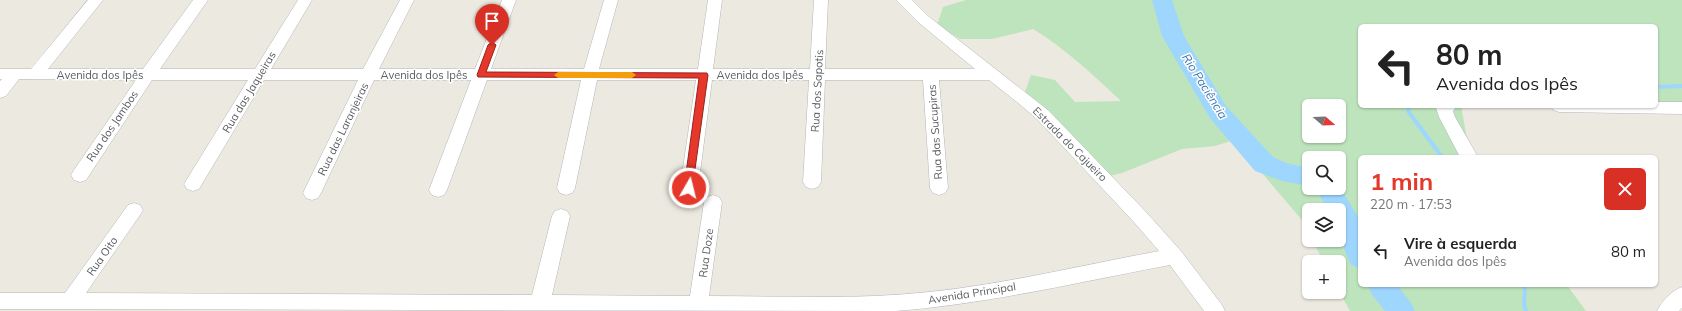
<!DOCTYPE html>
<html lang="pt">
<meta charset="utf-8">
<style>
body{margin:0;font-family:Mulish,sans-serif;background:#f2f2f2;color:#222;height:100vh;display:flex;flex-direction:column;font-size:15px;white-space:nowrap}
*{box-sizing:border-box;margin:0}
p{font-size:13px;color:#767676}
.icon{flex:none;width:22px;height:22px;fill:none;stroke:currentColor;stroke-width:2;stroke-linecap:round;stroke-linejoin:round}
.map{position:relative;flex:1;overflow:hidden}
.drawer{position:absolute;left:1358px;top:155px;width:300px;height:132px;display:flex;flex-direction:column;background:#fff;border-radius:6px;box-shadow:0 1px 3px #0004}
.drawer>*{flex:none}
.guide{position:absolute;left:1358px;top:24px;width:300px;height:84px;border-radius:6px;box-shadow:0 1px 3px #0004;background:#fff;color:#222;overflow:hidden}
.needle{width:26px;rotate:109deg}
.fabs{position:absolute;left:1302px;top:99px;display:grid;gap:8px}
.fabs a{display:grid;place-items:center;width:44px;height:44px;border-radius:6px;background:#fff;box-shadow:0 1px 3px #0004;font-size:20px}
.pin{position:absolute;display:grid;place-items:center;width:34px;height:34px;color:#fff;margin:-41px -17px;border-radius:50% 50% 50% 0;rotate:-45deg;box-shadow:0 0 4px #0007}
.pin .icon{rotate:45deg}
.me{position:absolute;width:44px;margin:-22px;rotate:8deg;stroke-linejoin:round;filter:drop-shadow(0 0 3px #0008)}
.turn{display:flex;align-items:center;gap:14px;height:84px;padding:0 12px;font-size:18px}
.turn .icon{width:52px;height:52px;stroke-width:2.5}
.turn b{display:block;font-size:28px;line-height:34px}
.round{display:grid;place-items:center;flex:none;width:42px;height:42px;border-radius:6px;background:#f2f2f2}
.head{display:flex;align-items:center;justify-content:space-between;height:68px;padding:0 12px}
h1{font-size:24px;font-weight:700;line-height:30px;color:#e6372b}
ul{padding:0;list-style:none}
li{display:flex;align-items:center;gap:12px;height:56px;padding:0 12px}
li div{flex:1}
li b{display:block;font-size:15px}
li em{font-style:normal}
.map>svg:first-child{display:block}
</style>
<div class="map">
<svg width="1682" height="311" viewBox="0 0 1682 311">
<rect width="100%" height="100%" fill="#ece9e0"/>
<!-- green -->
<path fill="#bde4bc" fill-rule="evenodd" d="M966,0H1682V103L1656,102V26H1360V106H1461L1469,149L1475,157H1360V285H1567L1586,311H1350L1339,291V262H1324L1312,240H1339V210H1309V234L1301,219L1234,140L1215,146L1182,149L1122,173L1109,176L1025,92L1031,75L1055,80L1075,102L1121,101C1093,75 1066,49 1033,29L992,39H960L937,25L943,7ZM1309,106H1339V136H1309ZM1309,158H1339V188H1309Z"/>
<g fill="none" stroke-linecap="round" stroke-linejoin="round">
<!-- stream -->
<g stroke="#9ed6fe" stroke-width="4">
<path d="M1656,87L1682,86"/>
<path d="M1409,106L1408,111L1442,157"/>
<path d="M1525,285L1524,305L1526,311"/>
</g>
<!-- river -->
<g fill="#9ed6fe" fill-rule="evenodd">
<path d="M1152,0H1172L1184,36L1226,106L1273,157L1286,163L1309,168V186L1282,181L1255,171L1210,118L1162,36Z"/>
<path d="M1339,186L1360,220V268L1351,265C1341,244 1339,232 1339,210H1328L1315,188H1339Z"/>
<path d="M1368,285H1397L1411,303L1415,311H1385L1371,293Z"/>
</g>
<!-- minor casing -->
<g stroke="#b3b6bb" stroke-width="1">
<g id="minor">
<path d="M88,0H103L48,69H143L193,0H208L160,69H255L298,0H312L271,69H363L400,0H414L379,69H475L502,0H516L491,69H584L604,0H618L599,69H698L708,0H722L713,69H810L814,0H828L825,69H975L918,22L896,0H912L928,16L1049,111L1145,211L1181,251L1222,305L1225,311H1204L1170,265C1079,282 987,304 895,311L0,309V293H65L128,205L134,203L140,205L143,210L140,215L86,293L532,295L552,216L555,211L561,209L567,211L570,216L552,295L690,296L704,202L707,197L713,195L719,197L722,202L709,296C782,296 856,300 929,292C1006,284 1083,265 1159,251L1133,221L1037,119L1017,102L989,80H939L948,188L945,193L939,195L933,193L930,188L923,80H825L821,182L818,187L812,189L806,187L803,182L809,80H712L698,188L695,193L689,195L683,193L680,188L696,80H597L575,188L572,193L566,195L560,193L557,188L581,80H487L447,190L444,195L438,197L432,195L429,190L471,80H374L321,193L318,198L312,200L306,198L303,193L358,80H264L199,189L193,191L187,189L184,184L248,80H152L86,180L80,182L74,180L71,175L74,170L136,80L19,79L6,96L0,98V81L2,79H0V69H31Z"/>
<path d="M1656,102H1682V114L1559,112L1553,110L1551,106H1656Z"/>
<path d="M1437,106H1457L1453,111L1455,117L1478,157H1460L1439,117L1436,108Z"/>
<path d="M1682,287V308L1679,311H1657C1662,301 1671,291 1682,287Z"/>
</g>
</g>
<!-- minor -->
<use href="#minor" fill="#fff" fill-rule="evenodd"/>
</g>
<!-- route -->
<path fill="#e6372b" stroke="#96241c" d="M492,42L496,45L486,72L707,73L708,75L692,191L689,192L684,188L699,78L478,77L477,75L488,45Z"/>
<!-- slow -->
<path fill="#f59e0b" d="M558,72H632L636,75L632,78H558L554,75Z"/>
<g text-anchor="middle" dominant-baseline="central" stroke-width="3" stroke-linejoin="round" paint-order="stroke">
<!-- street labels -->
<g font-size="11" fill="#595d61" stroke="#fff">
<text x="100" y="75">Avenida dos Ipês</text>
<text x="424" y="75">Avenida dos Ipês</text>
<text x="760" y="75">Avenida dos Ipês</text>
<text transform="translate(817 91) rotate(-87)">Rua dos Sapotis</text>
<text transform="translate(249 92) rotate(-59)">Rua das Jaqueiras</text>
<text transform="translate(112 126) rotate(-56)">Rua dos Jambos</text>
<text transform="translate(343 129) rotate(-64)">Rua das Laranjeiras</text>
<text transform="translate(935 132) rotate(-94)">Rua das Sucupiras</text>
<text transform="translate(1070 144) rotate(45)">Estrada do Cajueiro</text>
<text transform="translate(706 253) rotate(-82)">Rua Doze</text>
<text transform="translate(102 256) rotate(-55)">Rua Oito</text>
<text transform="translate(972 293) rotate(-9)">Avenida Principal</text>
</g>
<!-- water labels -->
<g font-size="12" font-style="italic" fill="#3d77ae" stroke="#fff">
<text transform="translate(1205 86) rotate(58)">Rio Paciência</text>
</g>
</g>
</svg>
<div class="fabs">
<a><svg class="needle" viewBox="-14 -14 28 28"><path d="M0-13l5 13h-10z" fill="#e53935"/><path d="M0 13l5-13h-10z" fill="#767676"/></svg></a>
<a><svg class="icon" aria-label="search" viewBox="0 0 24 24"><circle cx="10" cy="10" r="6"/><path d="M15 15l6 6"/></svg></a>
<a><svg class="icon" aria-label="layers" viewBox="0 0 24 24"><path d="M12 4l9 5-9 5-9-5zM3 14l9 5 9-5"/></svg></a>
<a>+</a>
</div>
<div class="pin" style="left:492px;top:45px;background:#d93025"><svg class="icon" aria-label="arrive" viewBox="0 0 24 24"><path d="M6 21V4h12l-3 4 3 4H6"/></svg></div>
<svg class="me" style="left:689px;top:188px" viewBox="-20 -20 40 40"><circle r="17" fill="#e6372b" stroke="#fff" stroke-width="3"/><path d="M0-11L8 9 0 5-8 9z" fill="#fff"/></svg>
<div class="guide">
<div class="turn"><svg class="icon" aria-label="left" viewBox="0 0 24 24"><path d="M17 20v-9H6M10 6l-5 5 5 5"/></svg><div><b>80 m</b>Avenida dos Ipês</div></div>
</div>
<section class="drawer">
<div class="head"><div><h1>1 min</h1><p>220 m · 17:53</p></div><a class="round" style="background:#d93025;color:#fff"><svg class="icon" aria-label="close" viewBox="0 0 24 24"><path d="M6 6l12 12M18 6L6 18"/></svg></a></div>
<ul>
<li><svg class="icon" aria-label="left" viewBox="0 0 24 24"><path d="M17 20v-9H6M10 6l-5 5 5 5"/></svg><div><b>Vire à esquerda</b><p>Avenida dos Ipês</p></div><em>80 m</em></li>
</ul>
</section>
</div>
